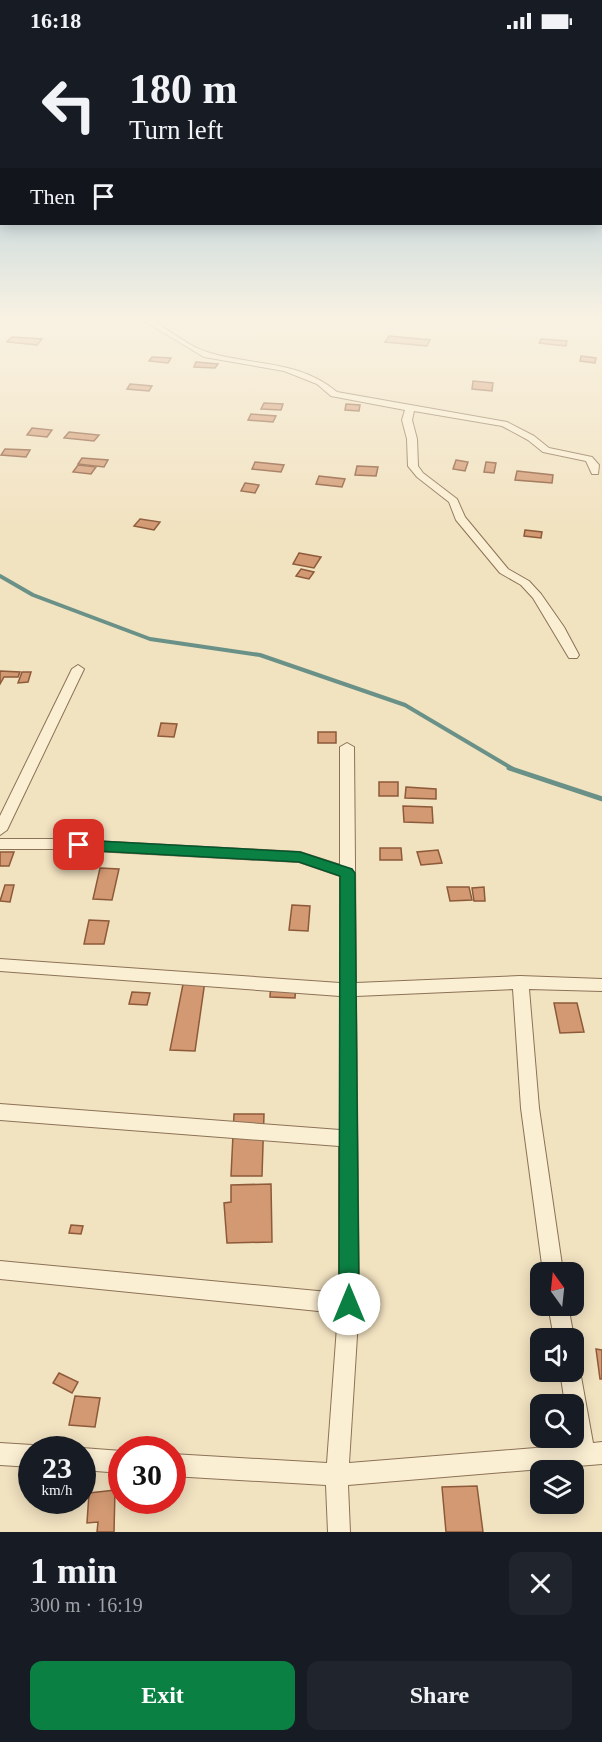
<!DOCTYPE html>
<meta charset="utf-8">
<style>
body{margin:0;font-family:Georgia,serif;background:#20242c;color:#f1f3f6;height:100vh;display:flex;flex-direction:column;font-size:22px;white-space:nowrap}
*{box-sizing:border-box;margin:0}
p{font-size:20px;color:#9ea1a6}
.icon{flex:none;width:33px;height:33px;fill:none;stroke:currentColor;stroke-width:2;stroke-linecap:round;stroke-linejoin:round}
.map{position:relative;height:1490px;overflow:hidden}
.sheet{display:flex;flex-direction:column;background:#171b24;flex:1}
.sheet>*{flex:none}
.banner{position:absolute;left:0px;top:0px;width:603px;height:183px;box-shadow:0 3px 15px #0003;background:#171b24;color:#f1f3f6;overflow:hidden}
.needle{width:39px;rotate:345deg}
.fabs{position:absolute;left:530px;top:1220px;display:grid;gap:12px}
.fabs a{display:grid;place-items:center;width:54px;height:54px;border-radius:12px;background:#171b24;box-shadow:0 3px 15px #0003;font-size:30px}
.speed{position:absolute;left:18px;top:1394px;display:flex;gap:12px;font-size:30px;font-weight:700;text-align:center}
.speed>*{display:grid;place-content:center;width:78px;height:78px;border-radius:50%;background:#171b24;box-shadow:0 3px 15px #0003;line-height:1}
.speed small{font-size:15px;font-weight:400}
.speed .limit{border:9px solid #d22;background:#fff;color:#111}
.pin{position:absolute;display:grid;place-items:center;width:51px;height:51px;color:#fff;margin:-26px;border-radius:12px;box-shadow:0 3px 9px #0006}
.me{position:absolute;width:66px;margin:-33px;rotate:0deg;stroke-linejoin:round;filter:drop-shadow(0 0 4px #0008)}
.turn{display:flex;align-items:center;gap:21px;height:126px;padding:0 30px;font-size:27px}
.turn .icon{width:78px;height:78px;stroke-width:2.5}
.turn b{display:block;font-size:42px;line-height:51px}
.then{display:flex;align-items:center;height:57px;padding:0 30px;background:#0003;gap:12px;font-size:22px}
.round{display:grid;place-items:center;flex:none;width:63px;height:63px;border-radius:12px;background:#20242c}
.headline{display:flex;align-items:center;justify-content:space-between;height:102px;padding:0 30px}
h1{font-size:36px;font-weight:700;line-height:45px}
.cta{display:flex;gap:12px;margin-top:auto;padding:12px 30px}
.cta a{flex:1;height:69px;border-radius:12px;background:#0b8043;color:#fff;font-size:24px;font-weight:700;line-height:69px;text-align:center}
.cta a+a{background:#20242c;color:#f1f3f6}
.status{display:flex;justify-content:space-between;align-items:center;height:42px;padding:0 30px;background:#171b24;direction:ltr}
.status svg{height:16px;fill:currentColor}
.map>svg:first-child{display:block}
</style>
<div class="status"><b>16:18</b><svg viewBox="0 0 49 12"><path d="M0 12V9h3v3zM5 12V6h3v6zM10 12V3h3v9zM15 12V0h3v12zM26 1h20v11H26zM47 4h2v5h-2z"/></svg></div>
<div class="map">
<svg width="602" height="1490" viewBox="0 0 602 1490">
<rect width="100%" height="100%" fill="#f1e2c0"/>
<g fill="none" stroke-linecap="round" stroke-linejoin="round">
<!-- stream-far1 -->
<path stroke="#699187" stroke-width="4" d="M0,534L33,553L150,597L260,613L405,663L513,727"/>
<!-- stream -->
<path stroke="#699187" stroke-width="5" d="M509,726L602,757"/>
</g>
<!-- building -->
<g fill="#d29972" stroke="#8d5a3a" stroke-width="1.5">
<path d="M389,294L430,298L427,304L385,300Z"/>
<path d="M12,295L42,297L37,303L7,300Z"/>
<path d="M541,297L567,299L566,304L539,301Z"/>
<path d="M581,314L596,316L595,321L580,319Z"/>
<path d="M152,315L171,316L168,321L149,319Z"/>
<path d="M196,320L218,322L215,326L194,325Z"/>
<path d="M473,339L493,341L492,349L472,347Z"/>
<path d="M130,342L152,344L149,349L127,347Z"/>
<path d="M264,361L283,362L281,368L261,367Z"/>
<path d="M346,362L360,363L359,369L345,368Z"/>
<path d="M251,372L276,374L273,380L248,378Z"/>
<path d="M32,386L52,388L47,395L27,393Z"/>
<path d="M69,390L99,393L94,399L64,396Z"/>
<path d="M5,407L30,408L26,415L1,413Z"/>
<path d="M82,416L108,418L104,425L78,422Z"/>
<path d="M456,418L468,420L465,429L453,427Z"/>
<path d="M255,420L284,423L281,430L252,427Z"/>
<path d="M486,420L496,421L494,431L484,430Z"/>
<path d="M78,423L96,425L91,432L73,430Z"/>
<path d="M357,424L378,425L376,434L355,433Z"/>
<path d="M517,429L553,433L552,441L515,438Z"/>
<path d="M319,434L345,437L342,445L316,442Z"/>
<path d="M245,441L259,443L255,451L241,449Z"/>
<path d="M140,477L160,480L154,488L134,484Z"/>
<path d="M525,488L542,490L541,496L524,494Z"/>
<path d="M299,511L321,515L314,526L293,522Z"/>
<path d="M301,527L314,530L309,537L296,534Z"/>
<path d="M0,629L20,630L18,635H4L0,642Z"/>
<path d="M22,630H31L28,640L18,641Z"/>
<path d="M161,681L177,682L174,695L158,694Z"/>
<rect x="318" y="690" width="18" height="11"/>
<rect x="379" y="740" width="19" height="14"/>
<path d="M406,745L436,747V757L405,756Z"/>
<path d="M403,764L432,765L433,781L404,780Z"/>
<path d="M380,806H401L402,818H380Z"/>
<path d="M438,808L442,821L421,823L417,810Z"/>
<path d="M0,810H14L9,824H0Z"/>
<path d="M100,826L119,827L112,858L93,857Z"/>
<path d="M5,843H14L10,860L0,859Z"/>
<path d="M447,845H469L472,858L450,859Z"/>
<path d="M484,845L485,859H474L472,846Z"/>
<path d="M292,863L310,864L308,889L289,888Z"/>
<path d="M89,878L109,879L104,902H84Z"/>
<path d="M185,932H206L195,1009L170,1008Z"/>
<path d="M271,940L296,941L295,956L270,955Z"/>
<path d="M132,950L150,951L147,963L129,962Z"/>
<path d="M554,961H577L584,990L560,991Z"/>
<path d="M234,1072H264L262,1134H231Z"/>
<path d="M271,1142L272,1200L227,1201L224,1161L231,1160V1143Z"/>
<path d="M71,1183L83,1184L81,1192L69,1191Z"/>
<path d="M596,1307L602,1308V1337H600Z"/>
<path d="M59,1331L78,1340L72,1351L53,1341Z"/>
<path d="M75,1354L100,1356L95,1385L69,1383Z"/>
<path d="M477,1444L483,1490H446L442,1445Z"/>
<path d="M115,1448L114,1490H97L98,1480L87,1481L89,1451Z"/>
</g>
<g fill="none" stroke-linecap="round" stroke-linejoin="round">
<!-- street casing -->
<g stroke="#8c7256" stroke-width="2">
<g id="street">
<path d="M144,279H153C171,289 189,305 210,311C254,324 299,318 337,350L507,380L534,394L549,406L592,415L599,423L598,432H592L586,419L543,410L528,398L502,384L414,369L412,378L417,397L418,424L423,431L457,457L465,475L508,527L529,539L541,552L564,585L579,613L577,616H569L533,556L521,543L500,531L456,478L449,460L417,435L408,424L407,397L402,378L405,368L331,354L317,342L284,329L204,315Z"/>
<path d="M78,623L84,627L7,788L0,793V774L72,627Z"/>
<path d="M347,701L354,705L356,941L520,934L602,937V949L529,947L539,1066L563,1230H543L521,1066L513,947L356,954L359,1262L349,1421L572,1403L573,1362H565L560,1329H573V1320L577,1322L580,1329L593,1401L602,1400V1422L348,1443L350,1490H328L326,1443L172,1434V1412L327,1421L338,1271L0,1237V1219L339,1251V1104L0,1078V1062L340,1088V954L0,929V917L340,941V834L299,820L57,807H0V797H57L300,810L340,823V705Z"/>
<path d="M548,1263H568L574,1296L573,1299V1296H554Z"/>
<path d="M0,1401L32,1403L40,1407H32V1425L0,1423Z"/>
<path d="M82,1406L122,1409V1431L82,1428V1407H80Z"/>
</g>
</g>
<!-- street -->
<use href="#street" fill="#fbefd3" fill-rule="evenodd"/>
</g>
<!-- sky -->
<linearGradient id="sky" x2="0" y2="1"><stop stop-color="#8cbad5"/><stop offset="0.57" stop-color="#f9f2e3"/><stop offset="1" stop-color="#f9f2e3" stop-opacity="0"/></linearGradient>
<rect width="602" height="487" fill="url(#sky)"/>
<!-- route -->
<path fill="#0b8043" stroke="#07532c" stroke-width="1.5" d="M79,798L300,810L352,827L355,831L359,1262L356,1269L349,1272L342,1269L339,1262L340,834L299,820L79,808L72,803Z"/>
</svg>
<div class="fabs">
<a><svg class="needle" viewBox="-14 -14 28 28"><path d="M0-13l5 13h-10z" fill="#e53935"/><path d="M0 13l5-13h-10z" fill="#9ea1a6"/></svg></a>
<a><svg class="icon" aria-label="sound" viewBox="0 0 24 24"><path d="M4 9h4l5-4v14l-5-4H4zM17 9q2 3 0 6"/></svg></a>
<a><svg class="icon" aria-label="search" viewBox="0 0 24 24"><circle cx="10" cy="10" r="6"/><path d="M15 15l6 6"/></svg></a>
<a><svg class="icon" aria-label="layers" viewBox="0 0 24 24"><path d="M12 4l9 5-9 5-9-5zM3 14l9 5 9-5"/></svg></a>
</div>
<div class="speed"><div>23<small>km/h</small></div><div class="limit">30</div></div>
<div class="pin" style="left:79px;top:803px;background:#d93025"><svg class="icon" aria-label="arrive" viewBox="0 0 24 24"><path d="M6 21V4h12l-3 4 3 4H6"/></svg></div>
<svg class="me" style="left:349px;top:1262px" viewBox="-20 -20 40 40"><circle r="19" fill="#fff"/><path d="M0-13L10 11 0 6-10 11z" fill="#0b8043"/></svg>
<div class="banner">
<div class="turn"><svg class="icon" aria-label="left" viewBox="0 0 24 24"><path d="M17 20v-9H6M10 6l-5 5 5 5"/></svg><div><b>180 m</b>Turn left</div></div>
<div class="then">Then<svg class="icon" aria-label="arrive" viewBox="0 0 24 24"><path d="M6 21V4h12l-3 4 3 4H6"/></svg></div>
</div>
</div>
<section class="sheet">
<div class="headline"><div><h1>1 min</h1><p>300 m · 16:19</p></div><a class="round"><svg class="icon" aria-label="close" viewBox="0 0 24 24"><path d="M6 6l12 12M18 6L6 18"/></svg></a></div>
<div class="cta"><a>Exit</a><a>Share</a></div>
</section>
